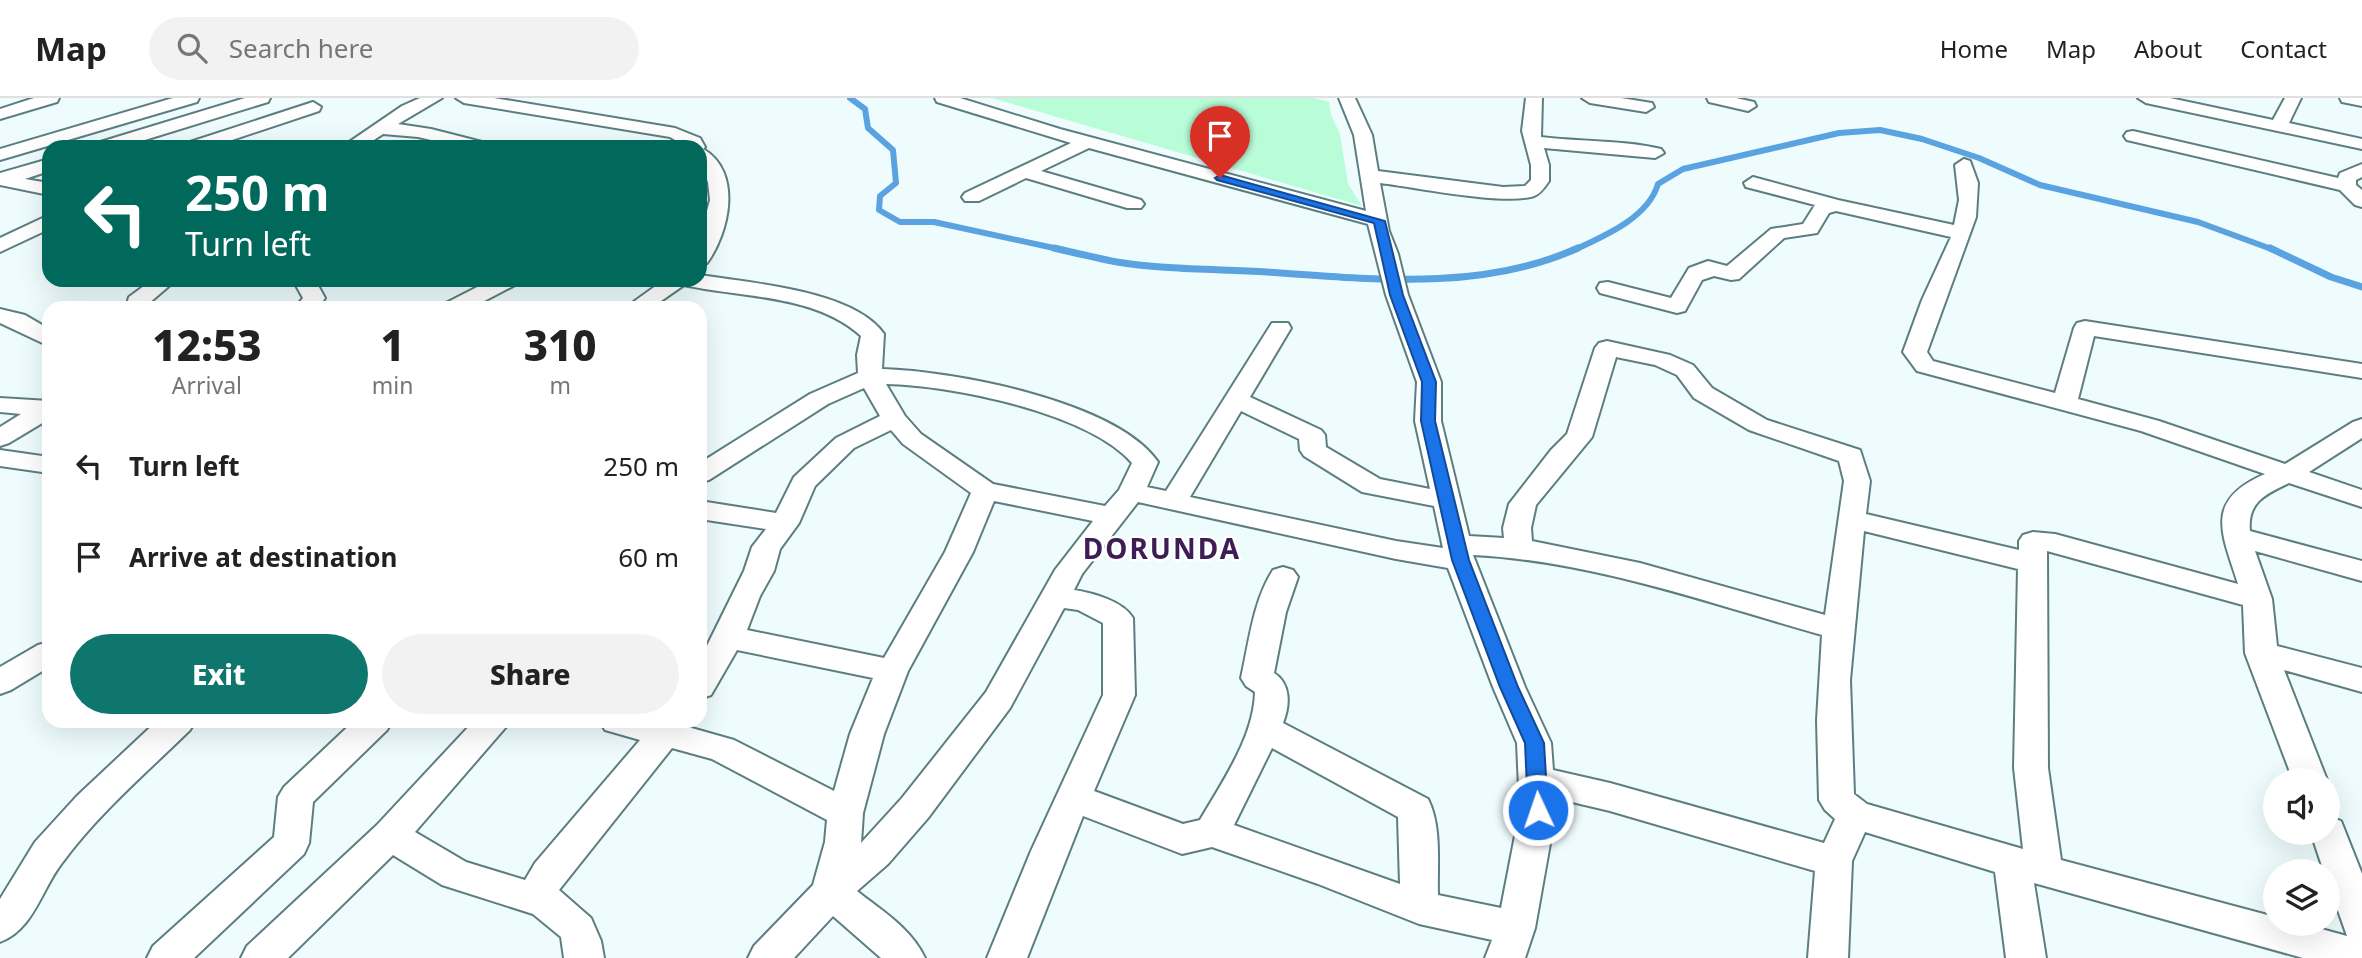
<!DOCTYPE html>
<style>
body{margin:0;font-family:"Noto Sans",sans-serif;background:#f2f2f2;color:#222;height:100vh;display:flex;flex-direction:column;font-size:26px;white-space:nowrap}
*{box-sizing:border-box;margin:0}
p{font-size:23px;color:#767676}
.icon{flex:none;width:38px;height:38px;fill:none;stroke:currentColor;stroke-width:2;stroke-linecap:round;stroke-linejoin:round}
.map{position:relative;flex:1;overflow:hidden}
.sheet{position:absolute;left:42px;top:203px;width:665px;height:427px;display:flex;flex-direction:column;background:#fff;border-radius:21px;box-shadow:0 7px 28px #0002}
.sheet>*{flex:none}
.guide{position:absolute;left:42px;top:42px;width:665px;height:147px;border-radius:21px;box-shadow:0 7px 28px #0002;background:#00695c;color:#fff;overflow:hidden}
.controls{position:absolute;left:2263px;top:670px;display:grid;gap:14px}
.controls a{display:grid;place-items:center;width:77px;height:77px;border-radius:50%;background:#fff;box-shadow:0 7px 28px #0002;font-size:35px}
.pin{position:absolute;display:grid;place-items:center;width:60px;height:60px;color:#fff;margin:-72px -30px;border-radius:50% 50% 50% 0;rotate:-45deg;box-shadow:0 0 7px #0007}
.pin .icon{rotate:45deg}
.me{position:absolute;width:77px;margin:-38px;rotate:357deg;stroke-linejoin:round;filter:drop-shadow(0 0 5px #0008)}
.turn{display:flex;align-items:center;gap:24px;height:147px;padding:0 28px;font-size:32px}
.turn .icon{width:91px;height:91px;stroke-width:2.5}
.turn b{display:block;font-size:49px;line-height:60px}
.eta{display:flex;justify-content:space-evenly;align-items:center;height:119px;text-align:center}
.eta b{font-size:42px;font-weight:800;line-height:49px}
.button{display:flex;gap:14px;margin-top:auto;padding:14px 28px}
.button a{flex:1;height:80px;border-radius:42px;background:#0f766e;color:#fff;font-size:28px;font-weight:800;line-height:80px;text-align:center}
.button a+a{background:#f2f2f2;color:#222}
ul{padding:0;list-style:none}
li{display:flex;align-items:center;gap:21px;height:91px;padding:0 28px}
li div{flex:1}
li b{display:block;font-size:26px}
li em{font-style:normal}
header{display:flex;align-items:center;gap:42px;box-sizing:border-box;height:98px;padding:0 35px;background:#fff;border-bottom:2px solid #e0e0e0}
header strong{font-size:33px}
nav{display:flex;gap:38px;margin-inline-start:auto;font-size:24px}
.search{width:490px;height:63px;background:#f2f2f2;display:flex;align-items:center;gap:18px;box-sizing:border-box;padding:0 24px;border-radius:38px;color:#767676;font-size:26px}
.map>svg:first-child{display:block}
</style>
<header>
<strong>Map</strong>
<div class="search"><svg class="icon" aria-label="search" viewBox="0 0 24 24"><circle cx="10" cy="10" r="6"/><path d="M15 15l6 6"/></svg>Search here</div>
<nav><a>Home</a><a>Map</a><a>About</a><a>Contact</a></nav>
</header>
<div class="map">
<svg width="2362" height="860" viewBox="0 0 2362 860">
<rect width="100%" height="100%" fill="#eefcfe"/>
<!-- green -->
<path fill="#b8fcd8" d="M992,0H1314L1329,4L1331,17L1340,36L1348,86L1362,108Z"/>
<g fill="none" stroke-linecap="round" stroke-linejoin="round">
<!-- stream-far1 -->
<g stroke="#5ba3e0" stroke-width="6">
<path d="M850,0L865,11L868,30L893,52L896,85L880,98L879,112L900,124H934L1063,152"/>
<path d="M1574,152C1604,138 1648,120 1658,86L1683,71L1839,35L1880,32L1922,41L1979,60L2040,87L2198,124L2274,152"/>
</g>
<!-- stream -->
<g stroke="#5ba3e0" stroke-width="7">
<path d="M1054,150C1075,155 1096,160 1117,164C1166,172 1218,171 1267,174C1370,181 1481,194 1578,150"/>
<path d="M2270,150L2331,179L2362,189"/>
</g>
<!-- minor casing -->
<g stroke="#5d7e81" stroke-width="4">
<g id="minor">
<path d="M34,0H59L57,4L0,21V11Z"/>
<path d="M173,0H199L197,4L0,62V51Z"/>
<path d="M245,0H270L268,4L122,49H94L97,45Z"/>
<path d="M420,0H442L398,26L431,31L486,45L489,49H461L418,39L383,36L363,49H342L402,8Z"/>
<path d="M456,0H494L675,30L700,40L705,49L703,51C743,74 729,135 707,165L700,167V138L710,102L708,84L700,68V49H687L670,39L464,5Z"/>
<path d="M935,0H960L1060,31L1366,113L1354,37L1339,0H1355L1372,37L1378,73L1503,89L1525,88L1531,82V67L1522,33L1526,0H1542L1541,39C1581,44 1623,42 1661,51L1664,55L1655,60L1544,50L1549,67V83C1545,89 1540,96 1534,98C1505,108 1414,89 1380,85L1389,133L1398,156L1408,197L1441,284V323L1469,438L1504,440L1503,430L1509,406L1551,352L1567,336L1595,250L1599,245L1607,243L1670,257L1693,267L1712,290L1767,322L1860,352L1870,383L1866,416L2019,452V443L2023,437L2033,434L2055,436L2238,486C2223,437 2202,403 2265,376L2141,333L1917,273L1903,254L1922,202L1951,139L1836,113L1829,115L1817,135L1784,140L1739,181L1731,182L1714,178L1702,182L1685,213L1677,215L1600,195L1597,190L1600,185L1608,184L1671,200L1689,170L1708,163L1727,168L1771,131L1803,126L1815,107L1746,89L1744,85L1753,79L1838,102L1954,127L1959,102L1955,67L1964,61L1970,63L1978,85L1976,119L1927,254L1933,263L2055,295L2074,230L2077,225L2085,223L2362,266V280L2094,238L2078,301L2159,323L2285,366L2353,324L2362,321V340L2309,374L2362,392V409L2289,385C2266,396 2247,404 2250,433L2362,463V483L2255,453L2272,501L2277,548L2362,570V594L2284,572L2327,682H2293L2245,555L2243,507L2047,453L2048,670L2061,762L2275,819V826H2303L2347,838L2328,784V774H2324L2311,735H2328V718L2341,723L2362,776V860H2303L2034,785L2046,860H2006L1995,774L1865,734L1852,763L1848,860H1808L1815,773L1610,713L1555,700L1556,712L1535,830L1525,860H1485L1492,842L1419,826L1318,786L1212,749L1182,756L1083,718L1027,860H987L1031,753L1103,597V525L1078,512L1064,510L1010,610L928,720L888,766L857,793C882,813 911,830 925,860H881L833,818L794,860H748L754,848L813,787L825,744L827,722L712,661L672,650L559,792L591,820L601,843L604,860H564L561,839L533,816L442,787L393,757L288,860H241L247,848L377,727L474,623H511L415,734L466,764L525,782L535,765L640,642L605,632L600,623H692L688,629L734,642L834,693L850,636L873,580L737,552L711,597L700,601V562L744,473L752,449L766,431L700,421V403L776,415L794,379L836,340L880,318L864,290L828,306L709,382L700,384V365L810,296L858,275L857,257L861,238C815,196 742,200 684,187L651,210H625L664,182H700V177C749,185 854,192 884,236L882,271C953,273 1116,303 1158,364L1147,389L1166,393L1272,225H1288L1291,230L1250,299L1321,332L1325,337L1326,349L1380,381L1430,391L1415,323L1417,284L1386,197L1368,126L1089,50L1041,73L1141,102L1144,106L1141,110H1127L1026,80L979,103H965L962,99L965,95L1071,45L937,4ZM1616,259L1655,267L1677,277L1694,300L1749,332L1839,363L1844,383L1825,517L1640,465L1532,443L1531,430L1536,407L1592,339ZM886,286C951,287 1089,315 1132,365L1119,392L1105,408L993,386L921,336L905,318ZM1241,313L1299,341L1300,352L1304,358L1362,394L1434,408L1443,450L1396,443L1190,399ZM891,332L903,346L971,395L945,454L884,560L747,532L760,498L774,473L780,451L799,425L815,388L854,350ZM994,403L1093,423L1055,472L986,594L902,700L861,745L863,715L884,636L908,573L973,454ZM1138,404L1396,461L1448,470L1493,589L1517,645L1520,712L1501,810L1438,797C1437,766 1442,729 1428,701L1283,625C1290,607 1291,586 1274,575L1286,514L1298,479L1293,472L1283,469L1273,472C1253,503 1249,545 1241,580L1246,588L1255,594C1254,639 1222,684 1200,722L1183,726L1094,693L1135,597L1133,520C1123,503 1093,495 1074,492L1082,476ZM1864,433L2018,471L2014,670L2023,751L1867,706L1854,696L1850,582ZM1473,457C1593,463 1708,505 1822,537L1817,622L1819,702L1825,712L1835,721L1824,745L1610,685L1553,672L1551,645L1525,589ZM1272,650L1398,719L1400,786L1234,727Z"/>
<path d="M1582,0H1621L1652,5L1654,9L1646,14L1590,5Z"/>
<path d="M1707,0H1736L1754,4L1756,8L1748,13L1709,4Z"/>
<path d="M2138,0H2170L2273,22L2285,0H2301L2289,25L2362,41V51L2146,5Z"/>
<path d="M2340,0H2362V8L2342,4Z"/>
<path d="M313,4L321,9L319,13L211,49H184L187,45Z"/>
<path d="M2133,33L2338,80L2340,75L2362,66V79L2356,82V87L2362,92V109L2355,107L2340,92L2127,42L2124,38L2127,34Z"/>
<path d="M49,61V73L25,81L49,85V97L0,87V75Z"/>
<path d="M49,117V131L0,154V140Z"/>
<path d="M152,182H176L148,206V210H126L129,199Z"/>
<path d="M293,182H315L325,200L318,210H295L303,200Z"/>
<path d="M491,182H518L515,187L471,210H443L446,205Z"/>
<path d="M0,211L25,217L49,231V248L0,225Z"/>
<path d="M0,300L49,303V321L9,345L0,348V329L21,316L0,314Z"/>
<path d="M0,352L49,359V375L0,368Z"/>
<path d="M49,544V569L11,592L0,596V569L38,547Z"/>
<path d="M157,623H195L190,632C146,675 98,716 62,765C41,792 34,831 0,844V801L35,744L77,698Z"/>
<path d="M354,623H392L387,632L313,704L309,745L304,756L194,860H147L153,848L274,739L278,699L284,689Z"/>
</g>
</g>
<!-- minor -->
<use href="#minor" fill="#fff" fill-rule="evenodd"/>
</g>
<!-- route -->
<path fill="#1a73e8" stroke="#114b97" stroke-width="2" d="M1220,77L1385,123L1403,197L1436,284L1435,323L1469,462L1518,589L1544,645L1548,712L1545,718L1538,720L1531,718L1528,712L1525,645L1500,589L1452,462L1421,323L1422,284L1390,197L1374,125L1217,82L1215,80Z"/>
<g text-anchor="middle" dominant-baseline="central" stroke-width="5" stroke-linejoin="round" paint-order="stroke">
<!-- district labels -->
<g font-size="28" font-weight="bold" letter-spacing="2" fill="#3e1d54" stroke="#fff">
<text x="1162" y="450">DORUNDA</text>
</g>
</g>
</svg>
<div class="controls">
<a><svg class="icon" aria-label="sound" viewBox="0 0 24 24"><path d="M4 9h4l5-4v14l-5-4H4zM17 9q2 3 0 6"/></svg></a>
<a><svg class="icon" aria-label="layers" viewBox="0 0 24 24"><path d="M12 4l9 5-9 5-9-5zM3 14l9 5 9-5"/></svg></a>
</div>
<div class="pin" style="left:1220px;top:80px;background:#d93025"><svg class="icon" aria-label="arrive" viewBox="0 0 24 24"><path d="M6 21V4h12l-3 4 3 4H6"/></svg></div>
<svg class="me" style="left:1538px;top:712px" viewBox="-20 -20 40 40"><circle r="17" fill="#1a73e8" stroke="#fff" stroke-width="3"/><path d="M0-11L8 9 0 5-8 9z" fill="#fff"/></svg>
<div class="guide">
<div class="turn"><svg class="icon" aria-label="left" viewBox="0 0 24 24"><path d="M17 20v-9H6M10 6l-5 5 5 5"/></svg><div><b>250 m</b>Turn left</div></div>
</div>
<section class="sheet">
<div class="eta">
<div><b>12:53</b><p>Arrival</p></div>
<div><b>1</b><p>min</p></div>
<div><b>310</b><p>m</p></div>
</div>
<ul>
<li><svg class="icon" aria-label="left" viewBox="0 0 24 24"><path d="M17 20v-9H6M10 6l-5 5 5 5"/></svg><div><b>Turn left</b></div><em>250 m</em></li>
<li><svg class="icon" aria-label="arrive" viewBox="0 0 24 24"><path d="M6 21V4h12l-3 4 3 4H6"/></svg><div><b>Arrive at destination</b></div><em>60 m</em></li>
</ul>
<div class="button"><a>Exit</a><a>Share</a></div>
</section>
</div>
